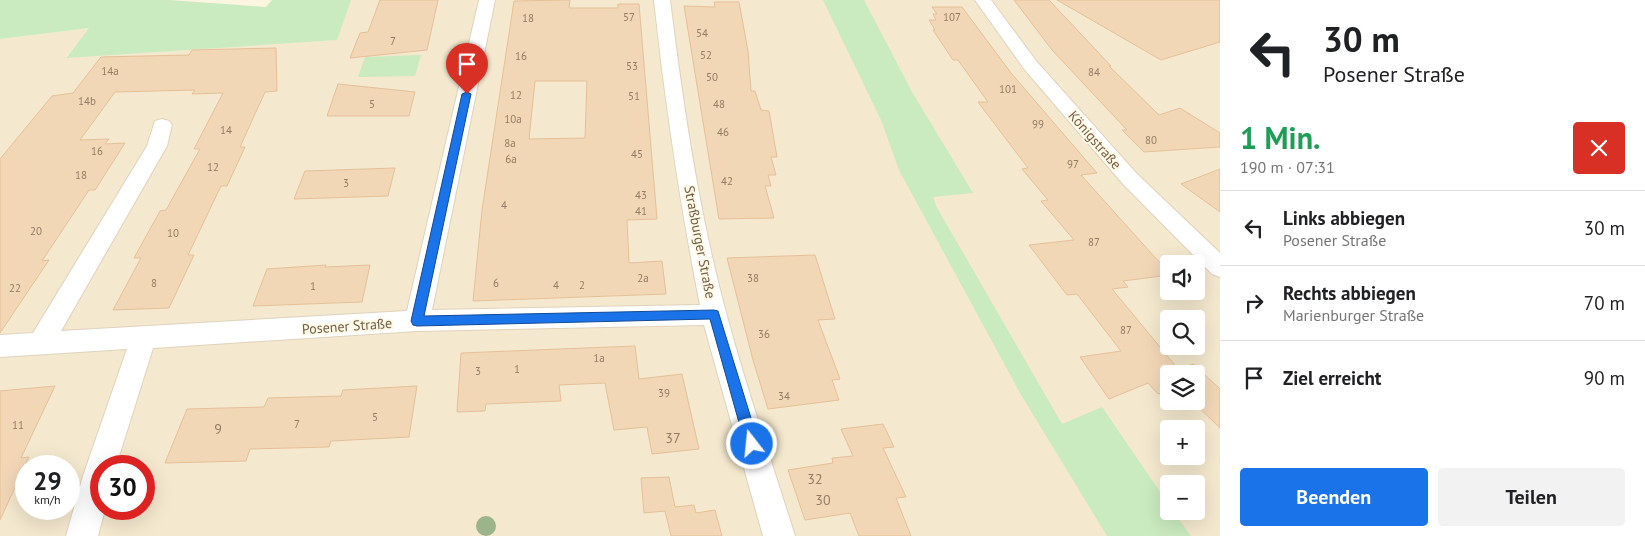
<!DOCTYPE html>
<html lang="de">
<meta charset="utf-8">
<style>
body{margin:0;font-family:"PT Sans",sans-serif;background:#f2f2f2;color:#202124;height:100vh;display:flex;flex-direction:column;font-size:19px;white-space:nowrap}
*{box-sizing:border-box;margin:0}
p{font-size:16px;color:#757577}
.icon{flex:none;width:28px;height:28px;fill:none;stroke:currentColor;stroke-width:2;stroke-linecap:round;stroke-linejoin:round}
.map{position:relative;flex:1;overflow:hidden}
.details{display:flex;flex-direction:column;background:#fff;width:425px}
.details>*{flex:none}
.hud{background:#fff;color:#202124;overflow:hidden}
.controls{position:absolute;left:1160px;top:255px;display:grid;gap:10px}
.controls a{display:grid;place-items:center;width:45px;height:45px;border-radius:5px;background:#fff;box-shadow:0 5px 20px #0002;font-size:25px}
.speed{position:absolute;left:15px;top:455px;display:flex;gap:10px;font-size:25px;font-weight:700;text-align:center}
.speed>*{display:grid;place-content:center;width:65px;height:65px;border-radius:50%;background:#fff;box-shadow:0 5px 20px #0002;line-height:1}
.speed small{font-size:12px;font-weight:400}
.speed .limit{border:8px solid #d22;background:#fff;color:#111}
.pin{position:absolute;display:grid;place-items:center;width:42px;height:42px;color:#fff;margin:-51px -21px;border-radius:50% 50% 50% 0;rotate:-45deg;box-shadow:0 0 5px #0007}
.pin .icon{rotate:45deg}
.me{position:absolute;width:55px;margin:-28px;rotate:344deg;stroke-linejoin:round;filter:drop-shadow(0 0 4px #0008)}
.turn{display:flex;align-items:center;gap:18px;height:105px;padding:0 20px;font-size:22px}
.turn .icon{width:65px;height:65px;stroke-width:2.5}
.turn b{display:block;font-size:35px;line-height:42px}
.round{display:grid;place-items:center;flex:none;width:52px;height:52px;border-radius:5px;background:#f2f2f2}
.summary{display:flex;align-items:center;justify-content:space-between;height:85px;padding:0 20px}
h1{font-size:30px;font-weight:700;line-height:38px;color:#1e9e55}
.primary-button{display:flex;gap:10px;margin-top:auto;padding:10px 20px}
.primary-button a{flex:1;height:58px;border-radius:5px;background:#1a73e8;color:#fff;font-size:20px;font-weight:700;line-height:58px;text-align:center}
.primary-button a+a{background:#f2f2f2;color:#202124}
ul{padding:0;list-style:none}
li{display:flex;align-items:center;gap:15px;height:75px;padding:0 20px;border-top:1px solid #e0e0e0}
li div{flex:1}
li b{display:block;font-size:19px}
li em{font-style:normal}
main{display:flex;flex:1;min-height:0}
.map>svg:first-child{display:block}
</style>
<main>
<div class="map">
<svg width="1220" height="536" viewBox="0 0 1220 536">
<rect width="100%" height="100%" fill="#fcf5e0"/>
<!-- residential -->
<path fill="#f4e8ce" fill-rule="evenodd" d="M351,0H1220V536H0V39L89,28L66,57L336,40ZM1169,264H1196V291H1169ZM1169,319H1196V346H1169ZM1169,374H1196V401H1169ZM1169,429H1196V456H1169ZM26,466H69V509H26ZM101,466H144V509H101ZM1169,484H1196V511H1169Z"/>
<!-- green -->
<g fill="#caeabf">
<path d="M0,0H169L266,7L272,0H351L337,40L66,58L89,28L0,39Z"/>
<path d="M823,0H864L912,92L973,193L933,197L936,206L1062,424L1102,407L1169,505V511H1173L1191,536H1107L1020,393L899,170L881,120Z"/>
<path d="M421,55L415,76L358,77L365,57Z"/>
</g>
<!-- building -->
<g fill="#f2d7b7" stroke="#e5c097" fill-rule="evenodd">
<path d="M380,0H438L427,50L350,58L360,33L368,32Z"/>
<path d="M570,0L569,8H618V4H639L657,219L627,220L629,263L662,261L666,294L473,301L482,210L514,1ZM535,81H587L585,138L529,139Z"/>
<path d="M1014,0H1049L1111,66H1109L1159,115L1180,108L1220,133V147L1144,152L1122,130H1127L1052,50Z"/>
<path d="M1057,0H1220V42L1161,60Z"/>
<path d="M714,2H739L748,51L751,91H755L761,110L769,111L777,157H771L776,175H768L771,186H765L774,218L719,219L684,6L715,7Z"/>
<path d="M932,7H962L1011,73L1097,173L1081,175L1169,273V275L1123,281L1128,287L1112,289L1179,370L1193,364L1220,389V428L1192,401H1196V374H1169V391L1158,394L1148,383L1109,399L1080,357L1121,351L1077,294L1067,295L1029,245L1074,240L1041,201L1048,200L1022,169L1028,168L978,102H988L958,60H953L933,30H935L929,20H936L933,14H937Z"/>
<path d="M276,48L277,91L265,92L240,147H245L227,186H221L188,255H194L169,308L113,310L141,258H134L160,211L166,210L200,149H194L223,93L192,94L195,90L115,92L80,140L109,139L105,144L125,143L95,190H89L42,261L49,260L0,333V159L52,96L73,93L101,57L189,55L192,50Z"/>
<path d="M338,84L415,92L409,116H327Z"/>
<path d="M395,168L388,196L294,199L305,171Z"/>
<path d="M1220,169V212L1181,184Z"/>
<path d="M815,255L835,319L818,320L840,379L832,380L839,400L768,409L753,360L727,258Z"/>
<path d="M326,265L325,267L370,265L362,302L253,306L267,269Z"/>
<path d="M635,346L639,379L682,374L699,449L652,454L647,427L614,430L605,383L559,385L561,401L486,404L485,411L457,412L461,353Z"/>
<path d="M55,386L21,458L29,457L0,520V391Z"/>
<path d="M417,386L409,437L331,441L329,447L250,449L246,461L165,463L187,409L264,407L268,398L341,396L343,390Z"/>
<path d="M883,424L894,447L883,448L906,497L896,498L911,536H859L850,513L805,520L788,470L833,463L832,458L853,456L841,429Z"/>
<path d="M669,477L675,507L694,505L696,513L715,510L722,536H671L665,511L644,513L641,478Z"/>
</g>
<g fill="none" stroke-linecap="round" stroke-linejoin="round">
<!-- street casing -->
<g stroke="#e0d2bc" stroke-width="2">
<g id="street">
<path d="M479,0H495L432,310L700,305C680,204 665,103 654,0H670C683,104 699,215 727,316C747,390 772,463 795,536H763L704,325L417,331L153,348L116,466H101V509H105L98,536H66L83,476L127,349L0,357V335L33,333L147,146L155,121L162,119L169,121L172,125L167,146L61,331L407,311Z"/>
<path d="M975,0H991L1037,62L1137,174L1220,253V277L1212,274L1123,184L1025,70Z"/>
</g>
</g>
<!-- street -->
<use href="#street" fill="#fff" fill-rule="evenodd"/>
</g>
<!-- trees -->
<circle fill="#9bb489" cx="486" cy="526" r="10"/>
<!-- route -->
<path fill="#1a73e8" stroke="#114b97" d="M467,92L471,94L424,316L714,310L718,311L759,444L757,448L752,450L747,448L745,444L710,319L417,326L413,325L411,321L462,94Z"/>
<g text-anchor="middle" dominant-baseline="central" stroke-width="4" stroke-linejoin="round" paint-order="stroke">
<!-- number labels -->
<g font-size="11" fill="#937c63">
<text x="629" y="17">57</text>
<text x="952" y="17">107</text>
<text x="528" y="18">18</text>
<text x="702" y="33">54</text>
<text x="393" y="41">7</text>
<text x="706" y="55">52</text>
<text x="521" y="56">16</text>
<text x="632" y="66">53</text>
<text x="110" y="71">14a</text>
<text x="1094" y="72">84</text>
<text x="712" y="77">50</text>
<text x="1008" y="89">101</text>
<text x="516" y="95">12</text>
<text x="634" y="96">51</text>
<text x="87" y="101">14b</text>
<text x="372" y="104">5</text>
<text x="719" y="104">48</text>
<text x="513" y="119">10a</text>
<text x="1038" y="124">99</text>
<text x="226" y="130">14</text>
<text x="723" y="132">46</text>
<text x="1151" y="140">80</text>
<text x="510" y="143">8a</text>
<text x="97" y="151">16</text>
<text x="637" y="154">45</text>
<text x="511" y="159">6a</text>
<text x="1073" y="164">97</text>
<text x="213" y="167">12</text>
<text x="81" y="175">18</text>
<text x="727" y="181">42</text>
<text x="346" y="183">3</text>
<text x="641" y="195">43</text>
<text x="504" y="205">4</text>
<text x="641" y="211">41</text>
<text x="36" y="231">20</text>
<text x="173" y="233">10</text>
<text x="1094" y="242">87</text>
<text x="643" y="278">2a</text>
<text x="753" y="278">38</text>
<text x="154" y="283">8</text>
<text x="496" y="283">6</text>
<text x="556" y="285">4</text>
<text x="582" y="285">2</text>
<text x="313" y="286">1</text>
<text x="15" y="288">22</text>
<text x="1126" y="330">87</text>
<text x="764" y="334">36</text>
<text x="599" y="358">1a</text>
<text x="517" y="369">1</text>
<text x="478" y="371">3</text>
<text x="664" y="393">39</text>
<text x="784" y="396">34</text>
<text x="375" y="417">5</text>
<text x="297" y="424">7</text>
<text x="18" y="425">11</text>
</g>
<!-- street labels -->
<g font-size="14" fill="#735d47" stroke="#fff9e6">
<text transform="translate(1095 140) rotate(49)">Königstraße</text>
<text transform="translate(700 242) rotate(79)">Straßburger Straße</text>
<text transform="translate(347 326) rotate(-4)">Posener Straße</text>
</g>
<!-- near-number labels -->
<g font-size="14" fill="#937c63">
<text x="218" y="429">9</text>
<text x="673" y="438">37</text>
<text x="815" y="479">32</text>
<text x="823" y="500">30</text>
</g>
</g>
</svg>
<div class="controls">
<a><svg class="icon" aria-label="sound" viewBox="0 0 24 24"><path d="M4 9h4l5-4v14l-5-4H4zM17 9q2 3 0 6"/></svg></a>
<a><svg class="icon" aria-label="search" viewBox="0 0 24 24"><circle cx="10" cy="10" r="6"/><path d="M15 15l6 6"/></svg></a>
<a><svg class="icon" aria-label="layers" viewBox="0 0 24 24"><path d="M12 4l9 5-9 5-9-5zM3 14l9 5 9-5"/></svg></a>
<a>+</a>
<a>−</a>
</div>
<div class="speed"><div>29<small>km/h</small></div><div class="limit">30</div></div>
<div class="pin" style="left:467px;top:94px;background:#d93025"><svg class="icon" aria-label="arrive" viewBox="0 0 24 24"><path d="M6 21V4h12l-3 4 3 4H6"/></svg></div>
<svg class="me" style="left:752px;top:444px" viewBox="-20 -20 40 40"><circle r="17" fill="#1a73e8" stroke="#fff" stroke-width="3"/><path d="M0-11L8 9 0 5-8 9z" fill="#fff"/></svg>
</div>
<section class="details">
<div class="hud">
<div class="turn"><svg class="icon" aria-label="left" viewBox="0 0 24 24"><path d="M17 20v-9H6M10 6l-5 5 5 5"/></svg><div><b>30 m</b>Posener Straße</div></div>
</div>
<div class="summary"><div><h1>1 Min.</h1><p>190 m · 07:31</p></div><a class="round" style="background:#d93025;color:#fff"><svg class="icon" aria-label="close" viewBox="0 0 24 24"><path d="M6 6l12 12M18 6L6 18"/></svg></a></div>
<ul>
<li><svg class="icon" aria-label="left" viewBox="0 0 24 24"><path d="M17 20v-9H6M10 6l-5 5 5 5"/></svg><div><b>Links abbiegen</b><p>Posener Straße</p></div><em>30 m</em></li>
<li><svg class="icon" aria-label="right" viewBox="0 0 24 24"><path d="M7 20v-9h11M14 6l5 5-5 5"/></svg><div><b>Rechts abbiegen</b><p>Marienburger Straße</p></div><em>70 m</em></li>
<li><svg class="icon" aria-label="arrive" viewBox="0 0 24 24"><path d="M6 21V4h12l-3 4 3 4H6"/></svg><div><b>Ziel erreicht</b></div><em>90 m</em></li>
</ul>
<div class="primary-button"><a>Beenden</a><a>Teilen</a></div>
</section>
</main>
